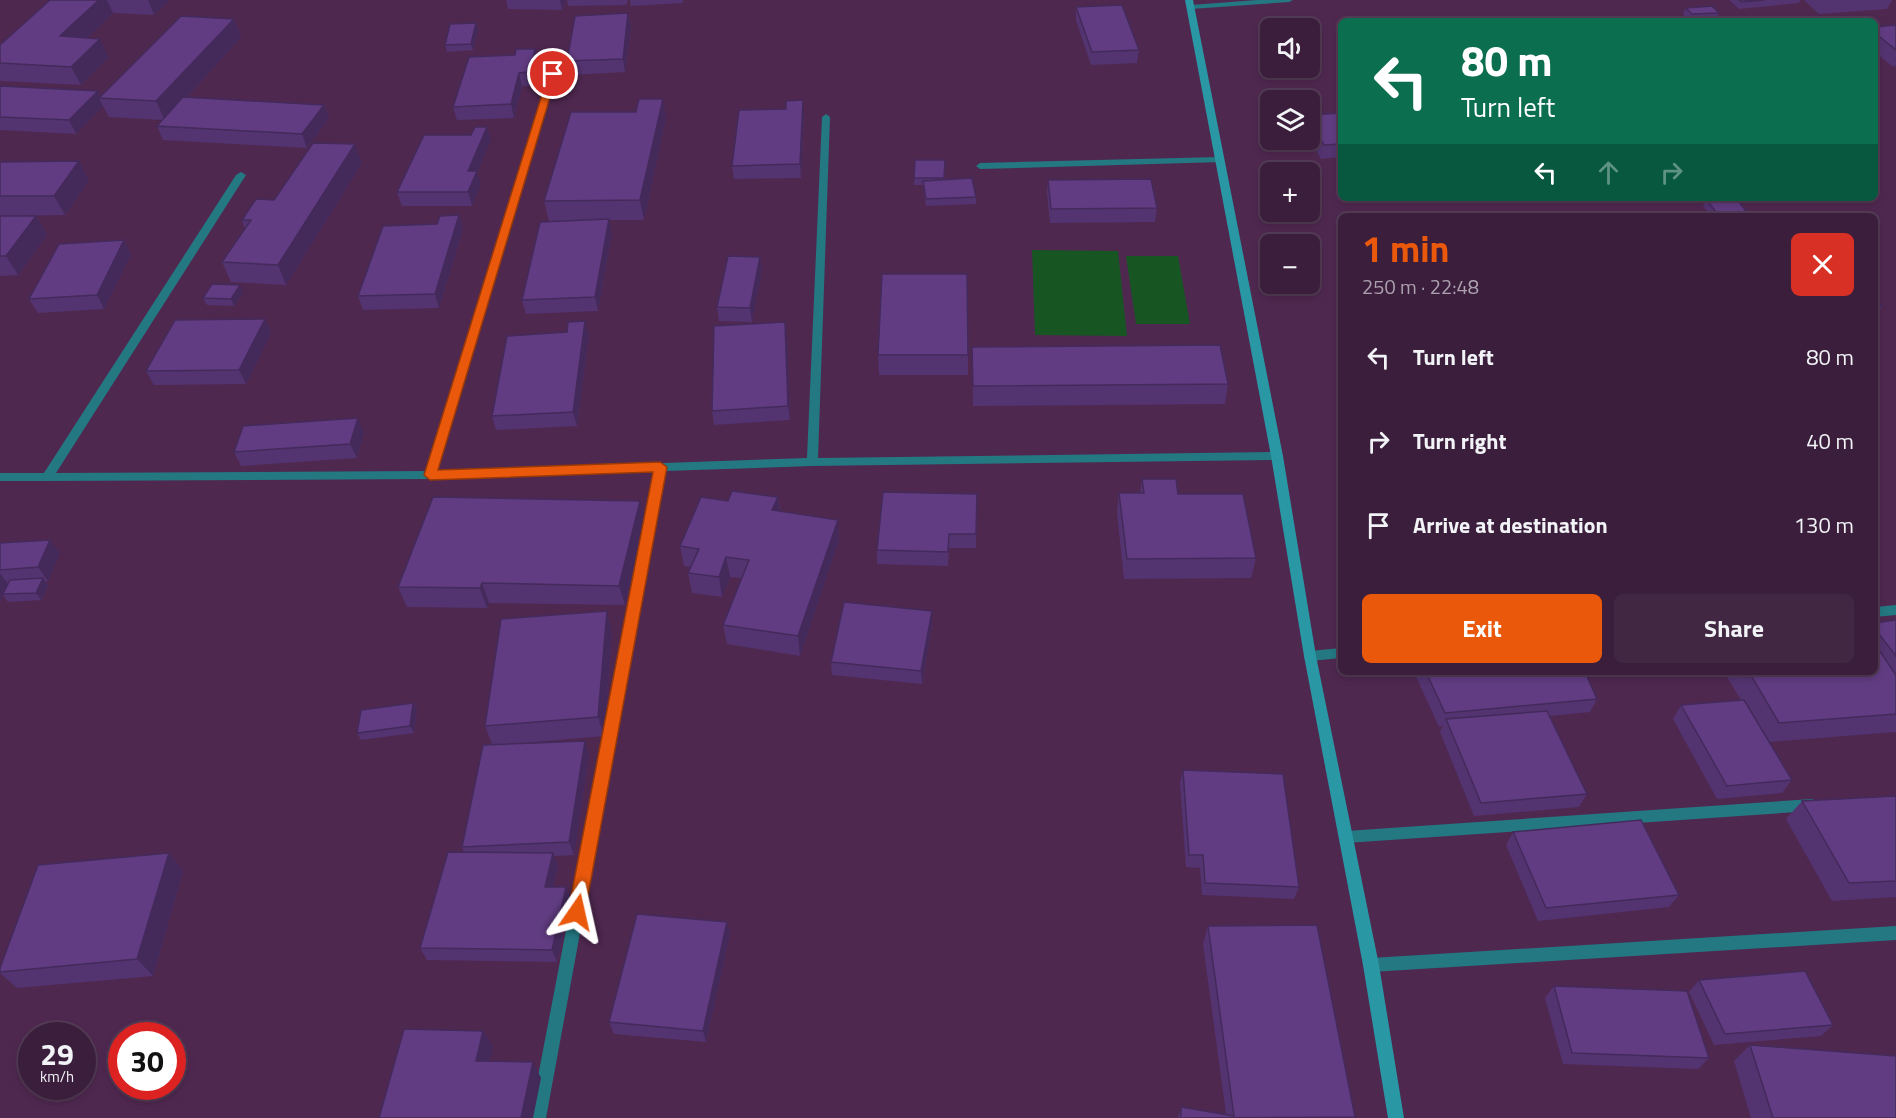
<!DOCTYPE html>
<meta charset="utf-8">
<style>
body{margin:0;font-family:"Titillium Web",sans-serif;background:#422743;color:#f1f3f6;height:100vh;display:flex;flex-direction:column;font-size:22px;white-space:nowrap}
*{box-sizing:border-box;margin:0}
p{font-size:20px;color:#aca2af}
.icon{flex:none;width:33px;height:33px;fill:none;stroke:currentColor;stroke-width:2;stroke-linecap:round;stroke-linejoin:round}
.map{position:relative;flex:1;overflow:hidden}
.panel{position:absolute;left:1338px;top:213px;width:540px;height:462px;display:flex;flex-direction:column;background:#3b1e3c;border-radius:9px;box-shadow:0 3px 9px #0003,0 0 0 2px #543c56}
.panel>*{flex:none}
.banner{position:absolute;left:1338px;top:18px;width:540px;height:183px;border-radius:9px;box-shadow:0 3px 9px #0003,0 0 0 2px #543c56;background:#0b6e4f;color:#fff;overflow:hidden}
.controls{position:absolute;left:1260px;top:18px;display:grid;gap:12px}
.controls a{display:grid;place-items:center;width:60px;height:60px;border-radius:9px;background:#3b1e3c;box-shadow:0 3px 9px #0003,0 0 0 2px #543c56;font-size:30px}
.speed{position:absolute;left:18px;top:1022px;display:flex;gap:12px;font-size:30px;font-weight:700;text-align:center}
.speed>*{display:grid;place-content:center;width:78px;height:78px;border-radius:50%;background:#3b1e3c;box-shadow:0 3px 9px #0003,0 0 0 2px #543c56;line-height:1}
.speed small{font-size:15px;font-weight:400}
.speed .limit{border:9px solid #d22;background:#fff;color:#111}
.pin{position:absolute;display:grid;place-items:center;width:51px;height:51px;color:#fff;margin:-26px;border:3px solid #fff;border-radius:50%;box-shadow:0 2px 6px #0007}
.me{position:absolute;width:66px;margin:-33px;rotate:11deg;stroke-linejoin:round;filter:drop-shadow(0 0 4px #0008)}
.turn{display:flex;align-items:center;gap:21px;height:126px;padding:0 24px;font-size:27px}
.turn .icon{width:78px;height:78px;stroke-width:2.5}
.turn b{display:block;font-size:42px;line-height:51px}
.lanes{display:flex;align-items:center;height:57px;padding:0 24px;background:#0003;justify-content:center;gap:30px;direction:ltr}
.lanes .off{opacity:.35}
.round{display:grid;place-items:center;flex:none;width:63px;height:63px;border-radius:9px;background:#422743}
.summary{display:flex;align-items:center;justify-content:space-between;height:102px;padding:0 24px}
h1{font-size:36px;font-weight:700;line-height:45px;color:#ea580c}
.cta{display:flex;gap:12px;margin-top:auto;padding:12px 24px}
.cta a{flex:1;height:69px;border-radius:9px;background:#ea580c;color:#fff;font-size:24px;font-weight:700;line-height:69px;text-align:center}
.cta a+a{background:#422743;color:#f1f3f6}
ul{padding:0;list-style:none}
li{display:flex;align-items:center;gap:18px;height:84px;padding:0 24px}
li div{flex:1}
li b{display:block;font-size:22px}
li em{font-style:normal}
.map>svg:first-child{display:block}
</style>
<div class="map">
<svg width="1896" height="1118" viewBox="0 0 1896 1118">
<rect width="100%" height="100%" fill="#4f2850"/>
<!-- green -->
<g fill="#175523">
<path d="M1032,250L1118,251L1127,336L1035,335Z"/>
<path d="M1126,256H1178L1190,324H1136Z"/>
</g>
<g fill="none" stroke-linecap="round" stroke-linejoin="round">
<!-- lane -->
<g fill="#237882" fill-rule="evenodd">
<path d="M1257,0H1293L1289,2L1191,9L1187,7L1191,5Z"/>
<path d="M1219,157L1223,160L1222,162L980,169L976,166L980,163Z"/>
</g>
<!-- street -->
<g fill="#237882" fill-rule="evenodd">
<path d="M550,72L557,74L437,471L807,458L822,117L826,114L830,117L818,458L1277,452L1283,456L1277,460L812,466L665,471L546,1118H530L654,471L430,479L47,481H0V473H44L236,175L241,172L246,175L56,473L426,471Z"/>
<path d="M1896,605V615L1875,617V607Z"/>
<path d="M1341,648V658L1310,661L1305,660L1304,656L1305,652L1310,651Z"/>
<path d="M1812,799L1817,801L1819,805L1817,809L1812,811L1346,843L1341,841L1339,837L1341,833L1346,831Z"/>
<path d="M1896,926V940L1371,972L1366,970L1363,965L1366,960L1371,958Z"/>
</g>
<!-- secondary -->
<path fill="#2997a4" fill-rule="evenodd" d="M1185,0H1193L1283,456L1316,656L1379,965L1404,1118H1388L1363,965L1304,656L1271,456Z"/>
</g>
<!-- wall -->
<g fill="#533470">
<path d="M50,0H170L154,15L113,13L87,38L109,57L81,85L0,81V45Z"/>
<path d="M506,0H566L562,10L508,9Z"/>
<path d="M567,0H628L626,5L568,6Z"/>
<path d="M630,0H683V3L631,6Z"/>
<path d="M1729,0H1800L1799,3L1739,9Z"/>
<path d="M1804,0H1892L1887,9L1819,14Z"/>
<path d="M1076,7L1139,50L1137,63L1091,65L1076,20Z"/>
<path d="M1686,8L1719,13L1716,20L1689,21L1683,14Z"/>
<path d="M628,13L631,26L625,72L570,75L567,61Z"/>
<path d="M234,19L241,37L187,97L324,105L329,118L307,148L163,140L157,126L162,120L109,117L103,106L76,134L0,130V86L101,97Z"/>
<path d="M476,23L478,30L473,50L447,52L445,45Z"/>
<path d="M1896,25V66H1892L1875,52V27Z"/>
<path d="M538,62L533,86H522L514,118L457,120L453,107Z"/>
<path d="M786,109L804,114L801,178L734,179L732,166Z"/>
<path d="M1341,113V157L1321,159L1310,138V115Z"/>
<path d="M666,118L644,220H609L612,233L598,311L526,314L522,300L549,221L544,201Z"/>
<path d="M491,140L477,172L481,185L472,206H402L397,192Z"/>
<path d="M915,160H945V180L976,197V204L926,206L923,185H914Z"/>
<path d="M0,162L89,180L65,215L9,216H36L47,235L18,275L0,276Z"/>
<path d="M362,163L286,285L231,282L222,262L245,229L242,220L274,200Z"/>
<path d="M1048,180L1157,208L1155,222L1050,223L1047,193Z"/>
<path d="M1706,199L1749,215V216H1711L1703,206Z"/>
<path d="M459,215L463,229L439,308L363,310L358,296L437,224Z"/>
<path d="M131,254L104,309L38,313L29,299Z"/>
<path d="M760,257L762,270L752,322L719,321L717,307Z"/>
<path d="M243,292L234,306L207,305L203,298Z"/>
<path d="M1875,299L1882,307L1875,319Z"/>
<path d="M265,319L271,333L246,384L154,385L146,371Z"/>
<path d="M785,322L787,336L790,420L714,425L712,411Z"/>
<path d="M567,332L589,335L577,426L496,430L492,416Z"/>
<path d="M972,347L1228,384L1225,404L973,406Z"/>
<path d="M878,355H968V375H879Z"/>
<path d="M364,432L357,458L241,466L234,452Z"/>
<path d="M1142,479L1178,494L1256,558L1251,578L1124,579L1117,513L1119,493H1140Z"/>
<path d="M977,494L976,548H949L948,566L877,564V550Z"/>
<path d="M778,497L780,512L838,520L839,540L800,656L727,644L723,625L741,578L730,577L722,597L692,593L688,573L691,567L684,566L680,546L728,501Z"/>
<path d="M645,521L625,605L489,603L487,608L407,607L398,587Z"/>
<path d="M0,543L60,553L48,581H45L48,586L41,600L8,602L3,595L0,602Z"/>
<path d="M932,611V625L922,684L832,675L831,662Z"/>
<path d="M1896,620V732L1769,742L1792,780L1782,793L1717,799L1673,719L1681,705L1741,700L1724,672H1875V623Z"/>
<path d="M612,631L604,736L511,744L585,741L589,755L574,855L554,856L558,866L553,887H566L571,900L557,962L427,960L420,948L464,852L462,847L492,744L485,726Z"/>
<path d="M1414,672H1585L1597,699L1590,712L1550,716L1587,794L1579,807L1474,816L1440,732L1443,726L1439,727Z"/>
<path d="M413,703L417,709L414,733L361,740L357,733Z"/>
<path d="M1183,770L1299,887L1294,899L1202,895L1200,868L1186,867L1180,783Z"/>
<path d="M1896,796V897L1832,901L1786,819L1802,801Z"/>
<path d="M1513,832L1679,895L1669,907L1538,921L1506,845Z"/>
<path d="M169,853L183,871L153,976L17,988L0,973V968Z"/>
<path d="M727,922L730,934L706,1042L614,1034L609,1022Z"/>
<path d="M1208,926L1355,1117V1118H1178L1181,1107L1226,1114L1203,944Z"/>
<path d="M1699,980L1833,1025L1821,1036L1714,1045L1689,992Z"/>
<path d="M1554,986L1709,1058L1698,1069L1563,1064L1545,998Z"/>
<path d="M1750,1045L1896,1118H1751L1734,1061Z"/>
<path d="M122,1086H156L155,1088L127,1090Z"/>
</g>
<!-- shaded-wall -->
<g fill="#442a5b">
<path d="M99,0H107L113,13L69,55L60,36Z"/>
<path d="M148,0H170L154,15Z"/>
<path d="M560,0H566L562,10Z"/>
<path d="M628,13L631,26L625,72L623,59Z"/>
<path d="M234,19L241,37L165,121L156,101Z"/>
<path d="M476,23L478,30L473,50L471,44Z"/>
<path d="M100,39L109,57L81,85L71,67Z"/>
<path d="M535,49L538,62L533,86L530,72Z"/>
<path d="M519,73L522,86L514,118L511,104Z"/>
<path d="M98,91L102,98H99L103,106L76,134L69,120Z"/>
<path d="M663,99L666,118L644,220L640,200Z"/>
<path d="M803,100L804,114L801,178L800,164Z"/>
<path d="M324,105L329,118L307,148L302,134Z"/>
<path d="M487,127L491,140L477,172L481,185L472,206L468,192V171Z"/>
<path d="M355,144L362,163L286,285L278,265Z"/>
<path d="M79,161L89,180L65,215L54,196Z"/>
<path d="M459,215L463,229L439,308L435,294Z"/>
<path d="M36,216L47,235L18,275L6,256Z"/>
<path d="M609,219L612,233L598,311L595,297Z"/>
<path d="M124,240L131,254L104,309L97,295Z"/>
<path d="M760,257L762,270L752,322L750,308Z"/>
<path d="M240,285L243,292L234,306L231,299Z"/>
<path d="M265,319L271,333L246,384L239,370Z"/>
<path d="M585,321L589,335L577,426L573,412Z"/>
<path d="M785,322L787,336L790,420L788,406Z"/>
<path d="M358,418L364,432L357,458L350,444Z"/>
<path d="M778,497L780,517L772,510Z"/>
<path d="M640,501L645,521L625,605L619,586Z"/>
<path d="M838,520L839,540L800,656L798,636Z"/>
<path d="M50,540L60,553L48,581L38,567Z"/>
<path d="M726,557L730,577L722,597L719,577Z"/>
<path d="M0,573L8,584L0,602Z"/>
<path d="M43,578L48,586L41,600L36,593Z"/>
<path d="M482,583L489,603L487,608L480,588Z"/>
<path d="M607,611L612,631L604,736L598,717Z"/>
<path d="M932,611V625L922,684L921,671Z"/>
<path d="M413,703L417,709L414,733L410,726Z"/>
<path d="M585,741L589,755L574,855L569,842Z"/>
<path d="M169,853L183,871L153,976L137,959Z"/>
<path d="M553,853L558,866L550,899L545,887Z"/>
<path d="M566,887L571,900L557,962L552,950Z"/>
<path d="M727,922L730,934L706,1042L703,1031Z"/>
<path d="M483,1031L493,1047L486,1077L476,1061Z"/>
<path d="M533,1062L541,1078L533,1118H521Z"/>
</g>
<!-- building -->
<g fill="#613c82" stroke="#442a5b" stroke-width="1.5">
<path d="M50,0H99L60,36L100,39L71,67L0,63V45Z"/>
<path d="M1739,0H1765L1741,2Z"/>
<path d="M1122,5L1139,50L1092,52L1076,7Z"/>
<path d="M1712,6L1719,13L1692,14L1686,8Z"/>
<path d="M628,13L623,59L567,61L575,16Z"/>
<path d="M181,16L234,19L156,101L99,98Z"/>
<path d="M476,23L471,44L445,45L450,24Z"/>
<path d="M1896,25V50L1875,33V27Z"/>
<path d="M516,49H535L530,72L519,73L511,104L453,107L469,57L515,55Z"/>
<path d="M0,86L98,91L69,120L0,117Z"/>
<path d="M183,97L324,105L302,134L157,126Z"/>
<path d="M639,99H663L640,200L544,201L571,112H636Z"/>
<path d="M803,100L800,164L732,166L739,110L786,109V101Z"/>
<path d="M1341,113V144L1324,145L1310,120V115Z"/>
<path d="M475,127H487L468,171H477L468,192H397L424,135H471Z"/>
<path d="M313,143L355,144L278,265L222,262L251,220H242L256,199L274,200Z"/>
<path d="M915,160H945L944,178H914Z"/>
<path d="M79,161L54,196H0V162Z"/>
<path d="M972,178L976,197L926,199L923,181Z"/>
<path d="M1151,179L1157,208L1051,209L1048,180Z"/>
<path d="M1718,198H1736L1749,215L1719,216L1706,199Z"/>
<path d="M459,215L435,294L358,296L383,226L437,224L440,216Z"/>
<path d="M0,216H36L6,256H0Z"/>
<path d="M609,219L595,297L522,300L540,222Z"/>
<path d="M124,240L97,295L29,299L59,244Z"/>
<path d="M728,256L760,257L750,308L717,307Z"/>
<path d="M882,274H967L968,355H878Z"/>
<path d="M212,284L240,285L231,299L203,298Z"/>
<path d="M1875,299L1882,307L1875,308Z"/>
<path d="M265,319L239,370L146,371L175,320Z"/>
<path d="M585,321L573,412L492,416L507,336L567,332L568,322Z"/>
<path d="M785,322L788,406L712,411L714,326Z"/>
<path d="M1220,345L1228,384L973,386L972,347Z"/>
<path d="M358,418L350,444L234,452L243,426Z"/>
<path d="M1142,479H1176L1178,494H1243L1256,558L1127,559L1119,493H1144Z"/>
<path d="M732,491L778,497L772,510L838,520L798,636L723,625L749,560L726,557L719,577L688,573L699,549L680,546L701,497L728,501Z"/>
<path d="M883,492L977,494L976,534H949L948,552L877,550Z"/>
<path d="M433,497L640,501L619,586L482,583L480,588L398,587Z"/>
<path d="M50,540L38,567L0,570V543Z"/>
<path d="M43,578L36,593L3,594L10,580Z"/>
<path d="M844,602L932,611L921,671L831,662Z"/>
<path d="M607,611L598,717L485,726L501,619Z"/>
<path d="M1896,620V656L1875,629V623Z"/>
<path d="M1875,644L1896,675V714L1779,723L1749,672H1875Z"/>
<path d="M1426,672H1585L1597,699L1445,713Z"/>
<path d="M1744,700L1792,780L1727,786L1681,705Z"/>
<path d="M413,703L410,726L357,733L361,710Z"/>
<path d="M1547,711L1587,794L1481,803L1446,719Z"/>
<path d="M585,741L569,842L462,847L483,745Z"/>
<path d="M1183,770L1283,774L1299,887L1205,883L1203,855H1189Z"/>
<path d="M1896,796V881L1849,883L1802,801Z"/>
<path d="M1641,820L1679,895L1546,908L1513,832Z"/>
<path d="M448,852L553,853L545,887H566L552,950L420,948Z"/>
<path d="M169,853L137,959L0,972V968L38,865Z"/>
<path d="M637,914L727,922L703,1031L609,1022Z"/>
<path d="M1317,925L1355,1117L1181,1118V1107L1234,1116L1208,926Z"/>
<path d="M1805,971L1833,1025L1725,1034L1699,980Z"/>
<path d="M1554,986L1687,991L1709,1058L1572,1053Z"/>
<path d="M404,1029L483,1031L476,1061L533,1062L521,1118H379Z"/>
<path d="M1750,1045L1896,1056V1118H1773Z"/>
</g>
<!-- route -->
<path fill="#ea580c" stroke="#983908" stroke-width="1.5" d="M549,72L557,74L438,470L660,462L667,467L585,912L583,917L577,920L571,917L568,912L653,472L430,480L424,475Z"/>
</svg>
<div class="controls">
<a><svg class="icon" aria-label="sound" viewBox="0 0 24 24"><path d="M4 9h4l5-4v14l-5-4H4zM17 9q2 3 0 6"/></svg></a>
<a><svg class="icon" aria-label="layers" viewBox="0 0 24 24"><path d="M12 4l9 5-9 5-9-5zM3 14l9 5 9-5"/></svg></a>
<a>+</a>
<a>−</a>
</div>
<div class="speed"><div>29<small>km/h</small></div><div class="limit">30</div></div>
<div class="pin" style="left:553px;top:74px;background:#d93025"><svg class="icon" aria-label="arrive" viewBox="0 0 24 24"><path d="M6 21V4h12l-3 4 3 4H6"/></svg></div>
<svg class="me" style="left:577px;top:912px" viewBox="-20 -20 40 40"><path d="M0-17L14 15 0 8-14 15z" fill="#ea580c" stroke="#fff" stroke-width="4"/></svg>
<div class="banner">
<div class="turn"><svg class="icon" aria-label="left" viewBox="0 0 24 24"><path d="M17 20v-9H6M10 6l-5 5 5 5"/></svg><div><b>80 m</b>Turn left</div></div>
<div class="lanes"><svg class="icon" aria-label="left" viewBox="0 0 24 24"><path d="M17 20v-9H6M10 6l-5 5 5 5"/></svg><svg class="icon off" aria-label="ahead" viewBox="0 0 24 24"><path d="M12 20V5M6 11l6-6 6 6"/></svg><svg class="icon off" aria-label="right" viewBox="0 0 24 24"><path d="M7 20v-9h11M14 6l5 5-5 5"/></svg></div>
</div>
<section class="panel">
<div class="summary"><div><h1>1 min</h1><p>250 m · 22:48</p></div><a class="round" style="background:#d93025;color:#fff"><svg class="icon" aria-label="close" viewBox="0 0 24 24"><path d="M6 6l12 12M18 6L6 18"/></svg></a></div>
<ul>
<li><svg class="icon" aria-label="left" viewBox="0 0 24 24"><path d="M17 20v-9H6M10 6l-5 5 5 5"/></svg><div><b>Turn left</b></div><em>80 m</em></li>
<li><svg class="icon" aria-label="right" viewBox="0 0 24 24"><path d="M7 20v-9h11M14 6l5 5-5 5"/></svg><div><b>Turn right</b></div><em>40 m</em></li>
<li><svg class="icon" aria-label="arrive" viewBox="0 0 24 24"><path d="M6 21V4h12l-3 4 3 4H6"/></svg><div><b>Arrive at destination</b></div><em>130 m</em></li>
</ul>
<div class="cta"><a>Exit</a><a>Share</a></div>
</section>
</div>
